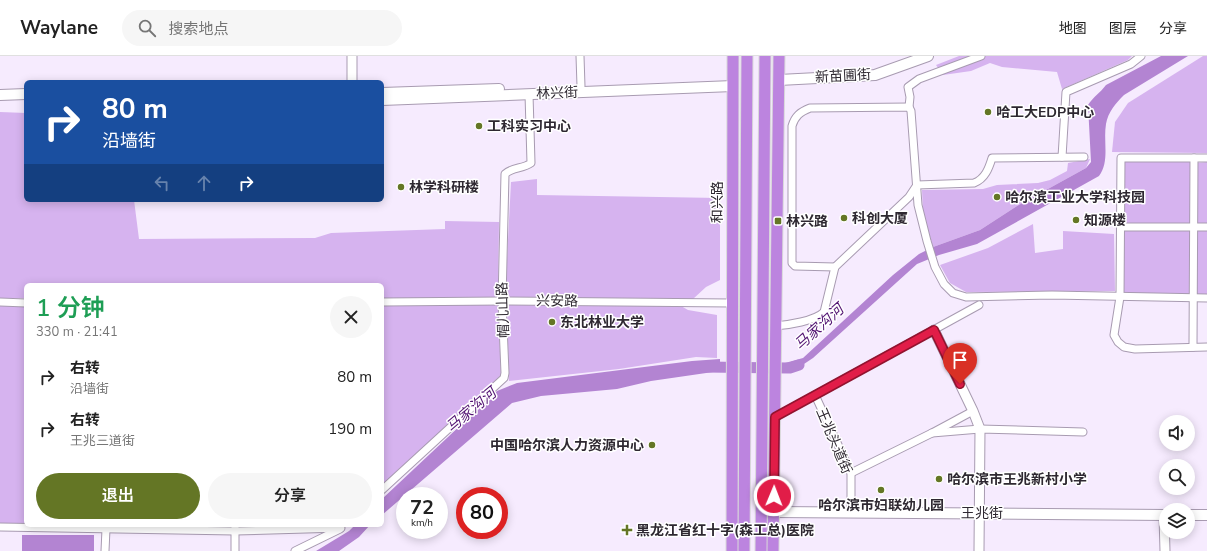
<!DOCTYPE html>
<html lang="zh">
<meta charset="utf-8">
<style>
body{margin:0;font-family:"Nunito Sans","Noto Sans SC",sans-serif;background:#f6f6f6;color:#222;height:100vh;display:flex;flex-direction:column;font-size:15px;white-space:nowrap}
*{box-sizing:border-box;margin:0}
p{font-size:13px;color:#767676}
.icon{flex:none;width:22px;height:22px;fill:none;stroke:currentColor;stroke-width:2;stroke-linecap:round;stroke-linejoin:round}
.map{position:relative;flex:1;overflow:hidden}
.drawer{position:absolute;left:24px;top:227px;width:360px;height:244px;display:flex;flex-direction:column;background:#fff;border-radius:6px;box-shadow:0 2px 10px #0003}
.drawer>*{flex:none}
.guide{position:absolute;left:24px;top:24px;width:360px;height:122px;border-radius:6px;box-shadow:0 2px 10px #0003;background:#1a4fa0;color:#fff;overflow:hidden}
.fabs{position:absolute;left:1159px;top:359px;display:grid;gap:8px}
.fabs a{display:grid;place-items:center;width:36px;height:36px;border-radius:50%;background:#fff;box-shadow:0 2px 10px #0003;font-size:20px}
.speed{position:absolute;left:396px;top:431px;display:flex;gap:8px;font-size:20px;font-weight:700;text-align:center}
.speed>*{display:grid;place-content:center;width:52px;height:52px;border-radius:50%;background:#fff;box-shadow:0 2px 10px #0003;line-height:1}
.speed small{font-size:10px;font-weight:400}
.speed .limit{border:6px solid #d22;background:#fff;color:#111}
.pin{position:absolute;display:grid;place-items:center;width:34px;height:34px;color:#fff;margin:-41px -17px;border-radius:50% 50% 50% 0;rotate:-45deg;box-shadow:0 0 4px #0007}
.pin .icon{rotate:45deg}
.me{position:absolute;width:44px;margin:-22px;rotate:1deg;stroke-linejoin:round;filter:drop-shadow(0 0 3px #0008)}
.turn{display:flex;align-items:center;gap:14px;height:84px;padding:0 12px;font-size:18px}
.turn .icon{width:52px;height:52px;stroke-width:2.5}
.turn b{display:block;font-size:28px;line-height:34px}
.lanes{display:flex;align-items:center;height:38px;padding:0 12px;background:#0003;justify-content:center;gap:20px;direction:ltr}
.lanes .off{opacity:.35}
.round{display:grid;place-items:center;flex:none;width:42px;height:42px;border-radius:21px;background:#f6f6f6}
.headline{display:flex;align-items:center;justify-content:space-between;height:68px;padding:0 12px}
h1{font-size:24px;font-weight:600;line-height:30px;color:#1e9e55}
.button{display:flex;gap:8px;margin-top:auto;padding:8px 12px}
.button a{flex:1;height:46px;border-radius:24px;background:#647625;color:#fff;font-size:16px;font-weight:600;line-height:46px;text-align:center}
.button a+a{background:#f6f6f6;color:#222}
ul{padding:0;list-style:none}
li{display:flex;align-items:center;gap:12px;height:52px;padding:0 12px}
li div{flex:1}
li b{display:block;font-size:15px}
li em{font-style:normal}
header{display:flex;align-items:center;gap:24px;box-sizing:border-box;height:56px;padding:0 20px;background:#fff;border-bottom:1px solid #e0e0e0}
header strong{font-size:19px}
nav{display:flex;gap:22px;margin-inline-start:auto;font-size:14px}
.search{width:280px;height:36px;background:#f6f6f6;display:flex;align-items:center;gap:10px;box-sizing:border-box;padding:0 14px;border-radius:22px;color:#767676;font-size:15px}
.map>svg:first-child{display:block}
</style>
<header>
<strong>Waylane</strong>
<div class="search"><svg class="icon" aria-label="search" viewBox="0 0 24 24"><circle cx="10" cy="10" r="6"/><path d="M15 15l6 6"/></svg>搜索地点</div>
<nav><a>地图</a><a>图层</a><a>分享</a></nav>
</header>
<div class="map">
<svg width="1207" height="495" viewBox="0 0 1207 495">
<rect width="100%" height="100%" fill="#f6ebfe"/>
<!-- green -->
<g fill="#d6b3ef">
<path d="M959,0H1132L1128,4L1062,33L1057,16L1002,11L990,7L971,15L943,19L936,9Z"/>
<path d="M1203,0H1207V97L1112,96L1115,66L1128,47Z"/>
<path d="M0,56L26,57V144H134L139,183L315,182L331,177L445,173V165L499,166L498,242L382,243V229H26V242H0Z"/>
<path d="M1090,103L1086,112L1017,150L980,174L933,191L923,157L922,134L983,133L997,129L1038,127L1050,124L1067,115L1068,107Z"/>
<path d="M1192,104L1191,169L1124,168V106Z"/>
<path d="M1207,106V169H1195L1197,107Z"/>
<path d="M537,123V139L720,142V224L706,231L693,243L505,242L511,126Z"/>
<path d="M1033,168L1035,197L1063,193V175L1114,178L1115,235L966,236L950,227L940,209L988,192Z"/>
<path d="M1124,173L1191,174L1190,238H1123Z"/>
<path d="M1207,174V239H1195V175Z"/>
<path d="M382,249H498L501,319L382,431Z"/>
<path d="M507,249L681,250L688,254L717,259V302L696,301L619,313L509,325Z"/>
<path d="M0,250H26V469L0,468Z"/>
<path d="M45,469H233V472Z"/>
</g>
<!-- water -->
<g fill="#b384d2">
<path d="M1161,0H1188L1124,39C1116,47 1108,56 1106,68C1103,86 1110,105 1099,120L977,188L939,199L917,208L813,302L801,310L785,316V307L803,302L893,219L919,198L933,191L980,174L1017,150L1086,112L1091,106L1088,49C1093,41 1100,37 1106,29Z"/>
<path d="M720,303V315L651,325L617,333L541,340L512,347L382,459V443L497,335L517,327L692,305Z"/>
<path d="M355,469H370L359,481L339,495H316L349,475Z"/>
<rect x="22" y="479" width="72" height="16"/>
</g>
<g fill="none" stroke-linecap="round" stroke-linejoin="round">
<!-- river -->
<path stroke="#b384d2" stroke-width="11" d="M705,311L790,312L799,309"/>
<!-- minor casing -->
<g stroke="#a89bb1" stroke-width="9">
<g id="minor">
<path d="M580,0L581,30"/>
<path d="M909,51L910,41L908,31L919,23L981,0"/>
<path d="M1062,101L1066,36L1131,8L1141,0"/>
<path d="M1207,102H1121L1120,241L1114,279L1118,286L1124,291L1135,293L1207,291"/>
<path d="M1121,171H1207"/>
<path d="M835,211L795,210L792,207V70C795,60 800,56 810,52L909,51L911,55L918,149L927,185L935,211L944,228L953,237L966,241L1052,239L1207,242"/>
<path d="M0,246L26,247"/>
<path d="M382,246L502,245L731,247"/>
<path d="M775,270C788,269 815,265 824,256L835,211L909,141L917,129L974,127C985,123 989,112 992,102L1084,101"/>
<path d="M1193,291L1194,102"/>
<path d="M815,339L851,417V456"/>
<path d="M775,361L979,249"/>
<path d="M932,377L980,373L1083,376"/>
<path d="M851,417L932,377L973,355"/>
<path d="M382,434L504,322L505,317L502,245L505,118C512,111 523,113 531,107L529,38"/>
<path d="M0,471L235,475L341,472"/>
<path d="M105,495L106,473"/>
<path d="M235,495V469"/>
<path d="M295,495L340,473"/>
</g>
</g>
<!-- tertiary casing -->
<g stroke="#a89bb1" stroke-width="11">
<g id="tertiary">
<path d="M352,26V0"/>
<path d="M934,274L973,355L980,373L979,495"/>
<path d="M1164,459L1165,495"/>
</g>
</g>
<!-- secondary casing -->
<g stroke="#a89bb1" stroke-width="12">
<g id="secondary">
<path d="M779,24L875,19L928,0"/>
<path d="M382,37L499,33"/>
<path d="M0,39L26,38"/>
<path d="M382,44L733,30"/>
<path d="M774,456L1166,459"/>
<path d="M1188,459H1207"/>
</g>
</g>
<!-- trunk casing -->
<g stroke="#d9d8da" stroke-width="13">
<g id="trunk">
<path d="M732,495L733,0"/>
<path d="M744,495L747,0"/>
<path d="M761,495L765,0"/>
<path d="M773,495L779,0"/>
</g>
</g>
<!-- minor -->
<use href="#minor" stroke="#fff" stroke-width="7"/>
<!-- tertiary -->
<use href="#tertiary" stroke="#fff" stroke-width="9"/>
<!-- secondary -->
<use href="#secondary" stroke="#fff" stroke-width="10"/>
<!-- trunk -->
<use href="#trunk" stroke="#bc84df" stroke-width="11"/>
</g>
<g fill="none" stroke-linecap="round" stroke-linejoin="round">
<!-- route casing -->
<g stroke="#92132f" stroke-width="10">
<path id="route" d="M774,440L775,361L934,274L960,328"/>
</g>
<!-- route -->
<use href="#route" stroke="#e11d48" stroke-width="7"/>
</g>
<!-- markers -->
<g fill="#647625" stroke="#fff" stroke-width="1.5">
<circle cx="988" cy="56" r="4"/>
<circle cx="479" cy="70" r="4"/>
<circle cx="401" cy="131" r="4"/>
<circle cx="997" cy="141" r="4"/>
<circle cx="844" cy="162" r="4"/>
<circle cx="1076" cy="164" r="4"/>
<rect x="774" y="161" width="8" height="8" rx="2"/>
<circle cx="552" cy="266" r="4"/>
<circle cx="652" cy="389" r="4"/>
<circle cx="939" cy="423" r="4"/>
<circle cx="881" cy="434" r="4"/>
<path d="M625 468h4v4h4v4h-4v4h-4v-4h-4v-4h4z"/>
</g>
<g text-anchor="middle" dominant-baseline="central" stroke-width="3" stroke-linejoin="round" paint-order="stroke">
<!-- street labels -->
<g font-size="14" fill="#2e2831" stroke="#fff">
<text transform="translate(843 20) rotate(-3)">新苗圃街</text>
<text transform="translate(557 37) rotate(-2)">林兴街</text>
<text transform="translate(717 146) rotate(-90)">和兴路</text>
<text transform="translate(557 245) rotate(1)">兴安路</text>
<text transform="translate(503 254) rotate(-92)">帽儿山路</text>
<text transform="translate(834 385) rotate(67)">王兆头道街</text>
<text x="982" y="457">王兆街</text>
</g>
<!-- poi labels -->
<g font-size="14" font-weight="bold" fill="#2e2831" stroke="#fff" text-anchor="start">
<text x="996" y="56">哈工大EDP中心</text>
<text x="487" y="70">工科实习中心</text>
<text x="409" y="131">林学科研楼</text>
<text x="1005" y="141">哈尔滨工业大学科技园</text>
<text x="852" y="162">科创大厦</text>
<text x="1084" y="164">知源楼</text>
<text x="786" y="165">林兴路</text>
<text x="560" y="266">东北林业大学</text>
<text x="644" y="389" text-anchor="end">中国哈尔滨人力资源中心</text>
<text x="947" y="423">哈尔滨市王兆新村小学</text>
<text x="881" y="449" text-anchor="middle">哈尔滨市妇联幼儿园</text>
<text x="636" y="474">黑龙江省红十字(森工总)医院</text>
</g>
<!-- water labels -->
<g font-size="15" font-style="italic" fill="#521372" stroke="#fff">
<text transform="translate(819 271) rotate(-42)">马家沟河</text>
<text transform="translate(471 354) rotate(-40)">马家沟河</text>
</g>
</g>
</svg>
<div class="fabs">
<a><svg class="icon" aria-label="sound" viewBox="0 0 24 24"><path d="M4 9h4l5-4v14l-5-4H4zM17 9q2 3 0 6"/></svg></a>
<a><svg class="icon" aria-label="search" viewBox="0 0 24 24"><circle cx="10" cy="10" r="6"/><path d="M15 15l6 6"/></svg></a>
<a><svg class="icon" aria-label="layers" viewBox="0 0 24 24"><path d="M12 4l9 5-9 5-9-5zM3 14l9 5 9-5"/></svg></a>
</div>
<div class="speed"><div>72<small>km/h</small></div><div class="limit">80</div></div>
<div class="pin" style="left:960px;top:328px;background:#d93025"><svg class="icon" aria-label="arrive" viewBox="0 0 24 24"><path d="M6 21V4h12l-3 4 3 4H6"/></svg></div>
<svg class="me" style="left:774px;top:440px" viewBox="-20 -20 40 40"><circle r="17" fill="#e11d48" stroke="#fff" stroke-width="3"/><path d="M0-11L8 9 0 5-8 9z" fill="#fff"/></svg>
<div class="guide">
<div class="turn"><svg class="icon" aria-label="right" viewBox="0 0 24 24"><path d="M7 20v-9h11M14 6l5 5-5 5"/></svg><div><b>80 m</b>沿墙街</div></div>
<div class="lanes"><svg class="icon off" aria-label="left" viewBox="0 0 24 24"><path d="M17 20v-9H6M10 6l-5 5 5 5"/></svg><svg class="icon off" aria-label="ahead" viewBox="0 0 24 24"><path d="M12 20V5M6 11l6-6 6 6"/></svg><svg class="icon" aria-label="right" viewBox="0 0 24 24"><path d="M7 20v-9h11M14 6l5 5-5 5"/></svg></div>
</div>
<section class="drawer">
<div class="headline"><div><h1>1 分钟</h1><p>330 m · 21:41</p></div><a class="round"><svg class="icon" aria-label="close" viewBox="0 0 24 24"><path d="M6 6l12 12M18 6L6 18"/></svg></a></div>
<ul>
<li><svg class="icon" aria-label="right" viewBox="0 0 24 24"><path d="M7 20v-9h11M14 6l5 5-5 5"/></svg><div><b>右转</b><p>沿墙街</p></div><em>80 m</em></li>
<li><svg class="icon" aria-label="right" viewBox="0 0 24 24"><path d="M7 20v-9h11M14 6l5 5-5 5"/></svg><div><b>右转</b><p>王兆三道街</p></div><em>190 m</em></li>
</ul>
<div class="button"><a>退出</a><a>分享</a></div>
</section>
</div>
